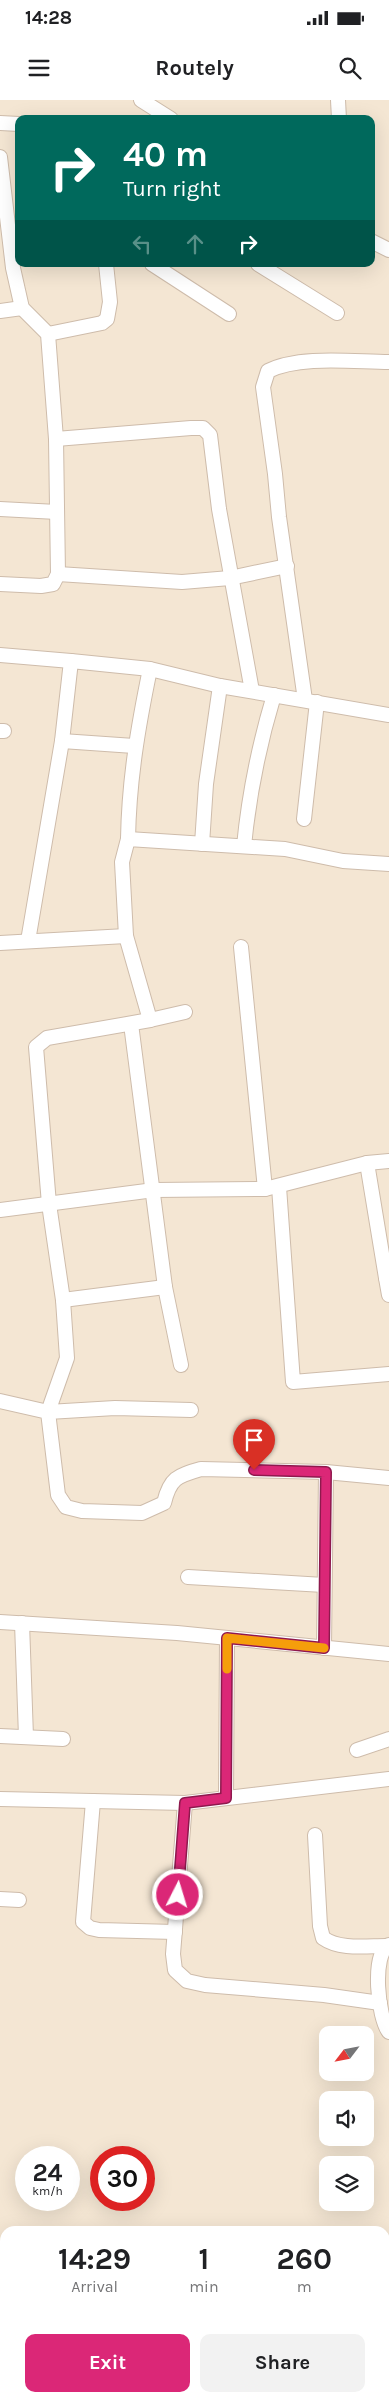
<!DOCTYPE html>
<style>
body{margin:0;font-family:Karla,sans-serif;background:#f2f2f2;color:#202124;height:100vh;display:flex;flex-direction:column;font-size:19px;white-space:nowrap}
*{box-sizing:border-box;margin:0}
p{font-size:16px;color:#757577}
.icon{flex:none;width:28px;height:28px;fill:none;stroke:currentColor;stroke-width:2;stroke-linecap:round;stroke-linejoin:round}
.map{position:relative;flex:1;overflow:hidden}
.drawer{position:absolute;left:0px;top:2126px;width:390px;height:176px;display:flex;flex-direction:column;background:#fff;border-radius:15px 15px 0 0;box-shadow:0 5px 20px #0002}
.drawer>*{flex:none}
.top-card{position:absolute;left:15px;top:15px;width:360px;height:152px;border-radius:10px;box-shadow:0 5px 20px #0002;background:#00695c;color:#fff;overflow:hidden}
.needle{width:32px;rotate:238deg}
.fabs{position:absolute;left:319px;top:1926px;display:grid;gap:10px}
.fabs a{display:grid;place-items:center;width:55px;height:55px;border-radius:10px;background:#fff;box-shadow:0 5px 20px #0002;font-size:25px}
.speed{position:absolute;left:15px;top:2046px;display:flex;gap:10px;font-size:25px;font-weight:700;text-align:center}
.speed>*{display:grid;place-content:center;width:65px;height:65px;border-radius:50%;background:#fff;box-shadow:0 5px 20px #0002;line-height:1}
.speed small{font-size:12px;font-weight:400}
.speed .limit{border:8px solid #d22;background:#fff;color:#111}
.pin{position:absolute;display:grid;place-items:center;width:42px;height:42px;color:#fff;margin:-51px -21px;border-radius:50% 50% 50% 0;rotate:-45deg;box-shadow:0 0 5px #0007}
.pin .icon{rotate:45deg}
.me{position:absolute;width:55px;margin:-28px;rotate:5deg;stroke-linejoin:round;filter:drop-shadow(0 0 4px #0008)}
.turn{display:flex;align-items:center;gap:18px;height:105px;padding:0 25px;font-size:22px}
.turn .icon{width:65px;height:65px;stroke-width:2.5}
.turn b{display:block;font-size:35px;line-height:42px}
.lanes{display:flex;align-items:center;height:48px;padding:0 25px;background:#0003;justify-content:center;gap:25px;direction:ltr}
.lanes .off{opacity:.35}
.eta{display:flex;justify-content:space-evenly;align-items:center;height:85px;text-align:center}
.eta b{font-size:30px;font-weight:700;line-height:35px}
.cta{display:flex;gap:10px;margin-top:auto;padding:10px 25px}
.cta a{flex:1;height:58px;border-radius:10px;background:#db2777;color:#fff;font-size:20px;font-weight:700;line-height:58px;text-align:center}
.cta a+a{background:#f2f2f2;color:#202124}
.status{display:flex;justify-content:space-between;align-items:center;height:35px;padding:0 25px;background:#fff;direction:ltr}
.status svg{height:14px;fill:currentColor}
header{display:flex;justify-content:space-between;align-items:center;height:65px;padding:0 25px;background:#fff;font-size:22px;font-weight:700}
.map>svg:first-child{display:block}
</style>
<div class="status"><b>14:28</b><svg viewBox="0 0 49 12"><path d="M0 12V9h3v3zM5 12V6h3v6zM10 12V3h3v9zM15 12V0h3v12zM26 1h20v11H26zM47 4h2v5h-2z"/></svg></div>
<header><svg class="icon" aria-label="menu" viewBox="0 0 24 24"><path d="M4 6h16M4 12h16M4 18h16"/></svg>Routely<svg class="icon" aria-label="search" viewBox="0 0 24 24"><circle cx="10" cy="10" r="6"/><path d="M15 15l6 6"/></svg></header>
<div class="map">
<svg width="389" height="2302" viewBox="0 0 389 2302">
<rect width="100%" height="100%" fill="#fcf4e4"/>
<!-- residential -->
<path fill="#f4e6d3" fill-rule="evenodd" d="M0,0H389V2302H0ZM19,19H371V164H19ZM328,1935H365V1972H328ZM328,2000H365V2038H328ZM26,2058H69V2100H26ZM101,2058H144V2100H101ZM328,2065H365V2102H328ZM5,2131H385V2298H5Z"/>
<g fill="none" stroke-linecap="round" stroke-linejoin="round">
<!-- minor casing -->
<g stroke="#cebcab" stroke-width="16">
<g id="minor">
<path d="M141,0L171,19"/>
<path d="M338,0L339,19"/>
<path d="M0,23L19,24"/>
<path d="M0,57L13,168L22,208L48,234L56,339L58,474L53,484L41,486L0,484"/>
<path d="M371,141L389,150"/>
<path d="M152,164L229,214"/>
<path d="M258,164L337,213"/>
<path d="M0,211L22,208"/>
<path d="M48,234L102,223L107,219L110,202L106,164"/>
<path d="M56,339L191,328H203L210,335L219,409L252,591"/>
<path d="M0,409L57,412"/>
<path d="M58,474L182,482L230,478L287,466"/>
<path d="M0,555L71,561"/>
<path d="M305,600L279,417L275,374L263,287L268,271C300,255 354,262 389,262"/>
<path d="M0,631H4"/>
<path d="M62,641L134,646"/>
<path d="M304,719L317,602"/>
<path d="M128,739C129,680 138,627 150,569"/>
<path d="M202,744L206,684L220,586"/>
<path d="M244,746C249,694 259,645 274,595"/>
<path d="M28,841L62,641L71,561L150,569L220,586L389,615"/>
<path d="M0,843L126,836"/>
<path d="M241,847L265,1089"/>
<path d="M185,912L150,920L47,938L36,947L49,1104L63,1200L67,1258L48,1312L115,1308L191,1310"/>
<path d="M150,920L126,836L122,762L128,739L285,749L343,761L389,764"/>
<path d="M131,924L165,1187L181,1265"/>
<path d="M367,1063L386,1178"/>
<path d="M279,1087L293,1282L389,1274"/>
<path d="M0,1110L154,1090L265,1089L367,1063L389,1061"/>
<path d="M389,1177L386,1178L389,1195"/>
<path d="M63,1200L165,1187"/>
<path d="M0,1301L48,1312L58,1395L66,1407L82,1411L142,1413L164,1403C170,1378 177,1376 201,1369L326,1372L389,1378"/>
<path d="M188,1477L324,1485"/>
<path d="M0,1522L177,1533L389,1554"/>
<path d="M22,1523L26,1637"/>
<path d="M324,1548L326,1372"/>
<path d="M0,1636L63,1639"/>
<path d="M357,1650L389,1639"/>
<path d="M226,1698L227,1538"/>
<path d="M0,1699L185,1703L389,1679"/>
<path d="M93,1701L83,1822L90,1828L99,1830L175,1832"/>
<path d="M185,1703L173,1854L175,1870L187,1881L205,1885L324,1895L380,1903"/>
<path d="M315,1735L320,1826L323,1838C340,1850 366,1846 386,1846"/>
<path d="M0,1799L19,1800"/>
<path d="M389,1845C371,1854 378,1918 389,1932"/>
<path d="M23,2298V2302"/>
<path d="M136,2302L179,2298"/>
</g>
</g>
<!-- minor -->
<use href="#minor" stroke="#fff" stroke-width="14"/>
</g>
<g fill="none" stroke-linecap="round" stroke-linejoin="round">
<!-- route casing -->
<g stroke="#8e194d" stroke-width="12">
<path id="route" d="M178,1795L185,1703L226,1698L227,1538L324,1548L326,1372L254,1370"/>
</g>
<!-- route -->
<use href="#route" stroke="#db2777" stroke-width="9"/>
<!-- slow -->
<path stroke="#f59e0b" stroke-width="9" d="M227,1569V1538L324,1548"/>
</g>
</svg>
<div class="fabs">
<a><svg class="needle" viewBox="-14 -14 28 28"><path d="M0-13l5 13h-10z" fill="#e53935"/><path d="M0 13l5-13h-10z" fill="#757577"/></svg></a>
<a><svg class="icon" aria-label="sound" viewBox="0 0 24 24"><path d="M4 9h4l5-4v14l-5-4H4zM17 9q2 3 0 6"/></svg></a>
<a><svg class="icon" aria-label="layers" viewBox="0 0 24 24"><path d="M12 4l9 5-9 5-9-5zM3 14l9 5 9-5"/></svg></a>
</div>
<div class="speed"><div>24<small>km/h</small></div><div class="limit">30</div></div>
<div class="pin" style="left:254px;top:1370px;background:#d93025"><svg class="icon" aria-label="arrive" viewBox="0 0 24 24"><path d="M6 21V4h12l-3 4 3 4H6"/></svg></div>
<svg class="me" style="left:178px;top:1795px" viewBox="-20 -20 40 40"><circle r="17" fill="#db2777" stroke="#fff" stroke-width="3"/><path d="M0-11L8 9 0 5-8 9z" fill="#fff"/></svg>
<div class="top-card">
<div class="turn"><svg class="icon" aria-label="right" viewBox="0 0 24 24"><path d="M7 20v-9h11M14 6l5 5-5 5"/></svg><div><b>40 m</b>Turn right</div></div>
<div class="lanes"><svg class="icon off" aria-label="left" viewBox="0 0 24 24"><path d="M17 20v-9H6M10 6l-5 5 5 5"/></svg><svg class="icon off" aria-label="ahead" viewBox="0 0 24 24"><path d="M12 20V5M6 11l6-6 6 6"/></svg><svg class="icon" aria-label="right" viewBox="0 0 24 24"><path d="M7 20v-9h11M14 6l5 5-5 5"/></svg></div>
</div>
<section class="drawer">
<div class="eta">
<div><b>14:29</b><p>Arrival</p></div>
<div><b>1</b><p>min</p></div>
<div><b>260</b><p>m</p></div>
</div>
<div class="cta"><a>Exit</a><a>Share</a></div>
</section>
</div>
